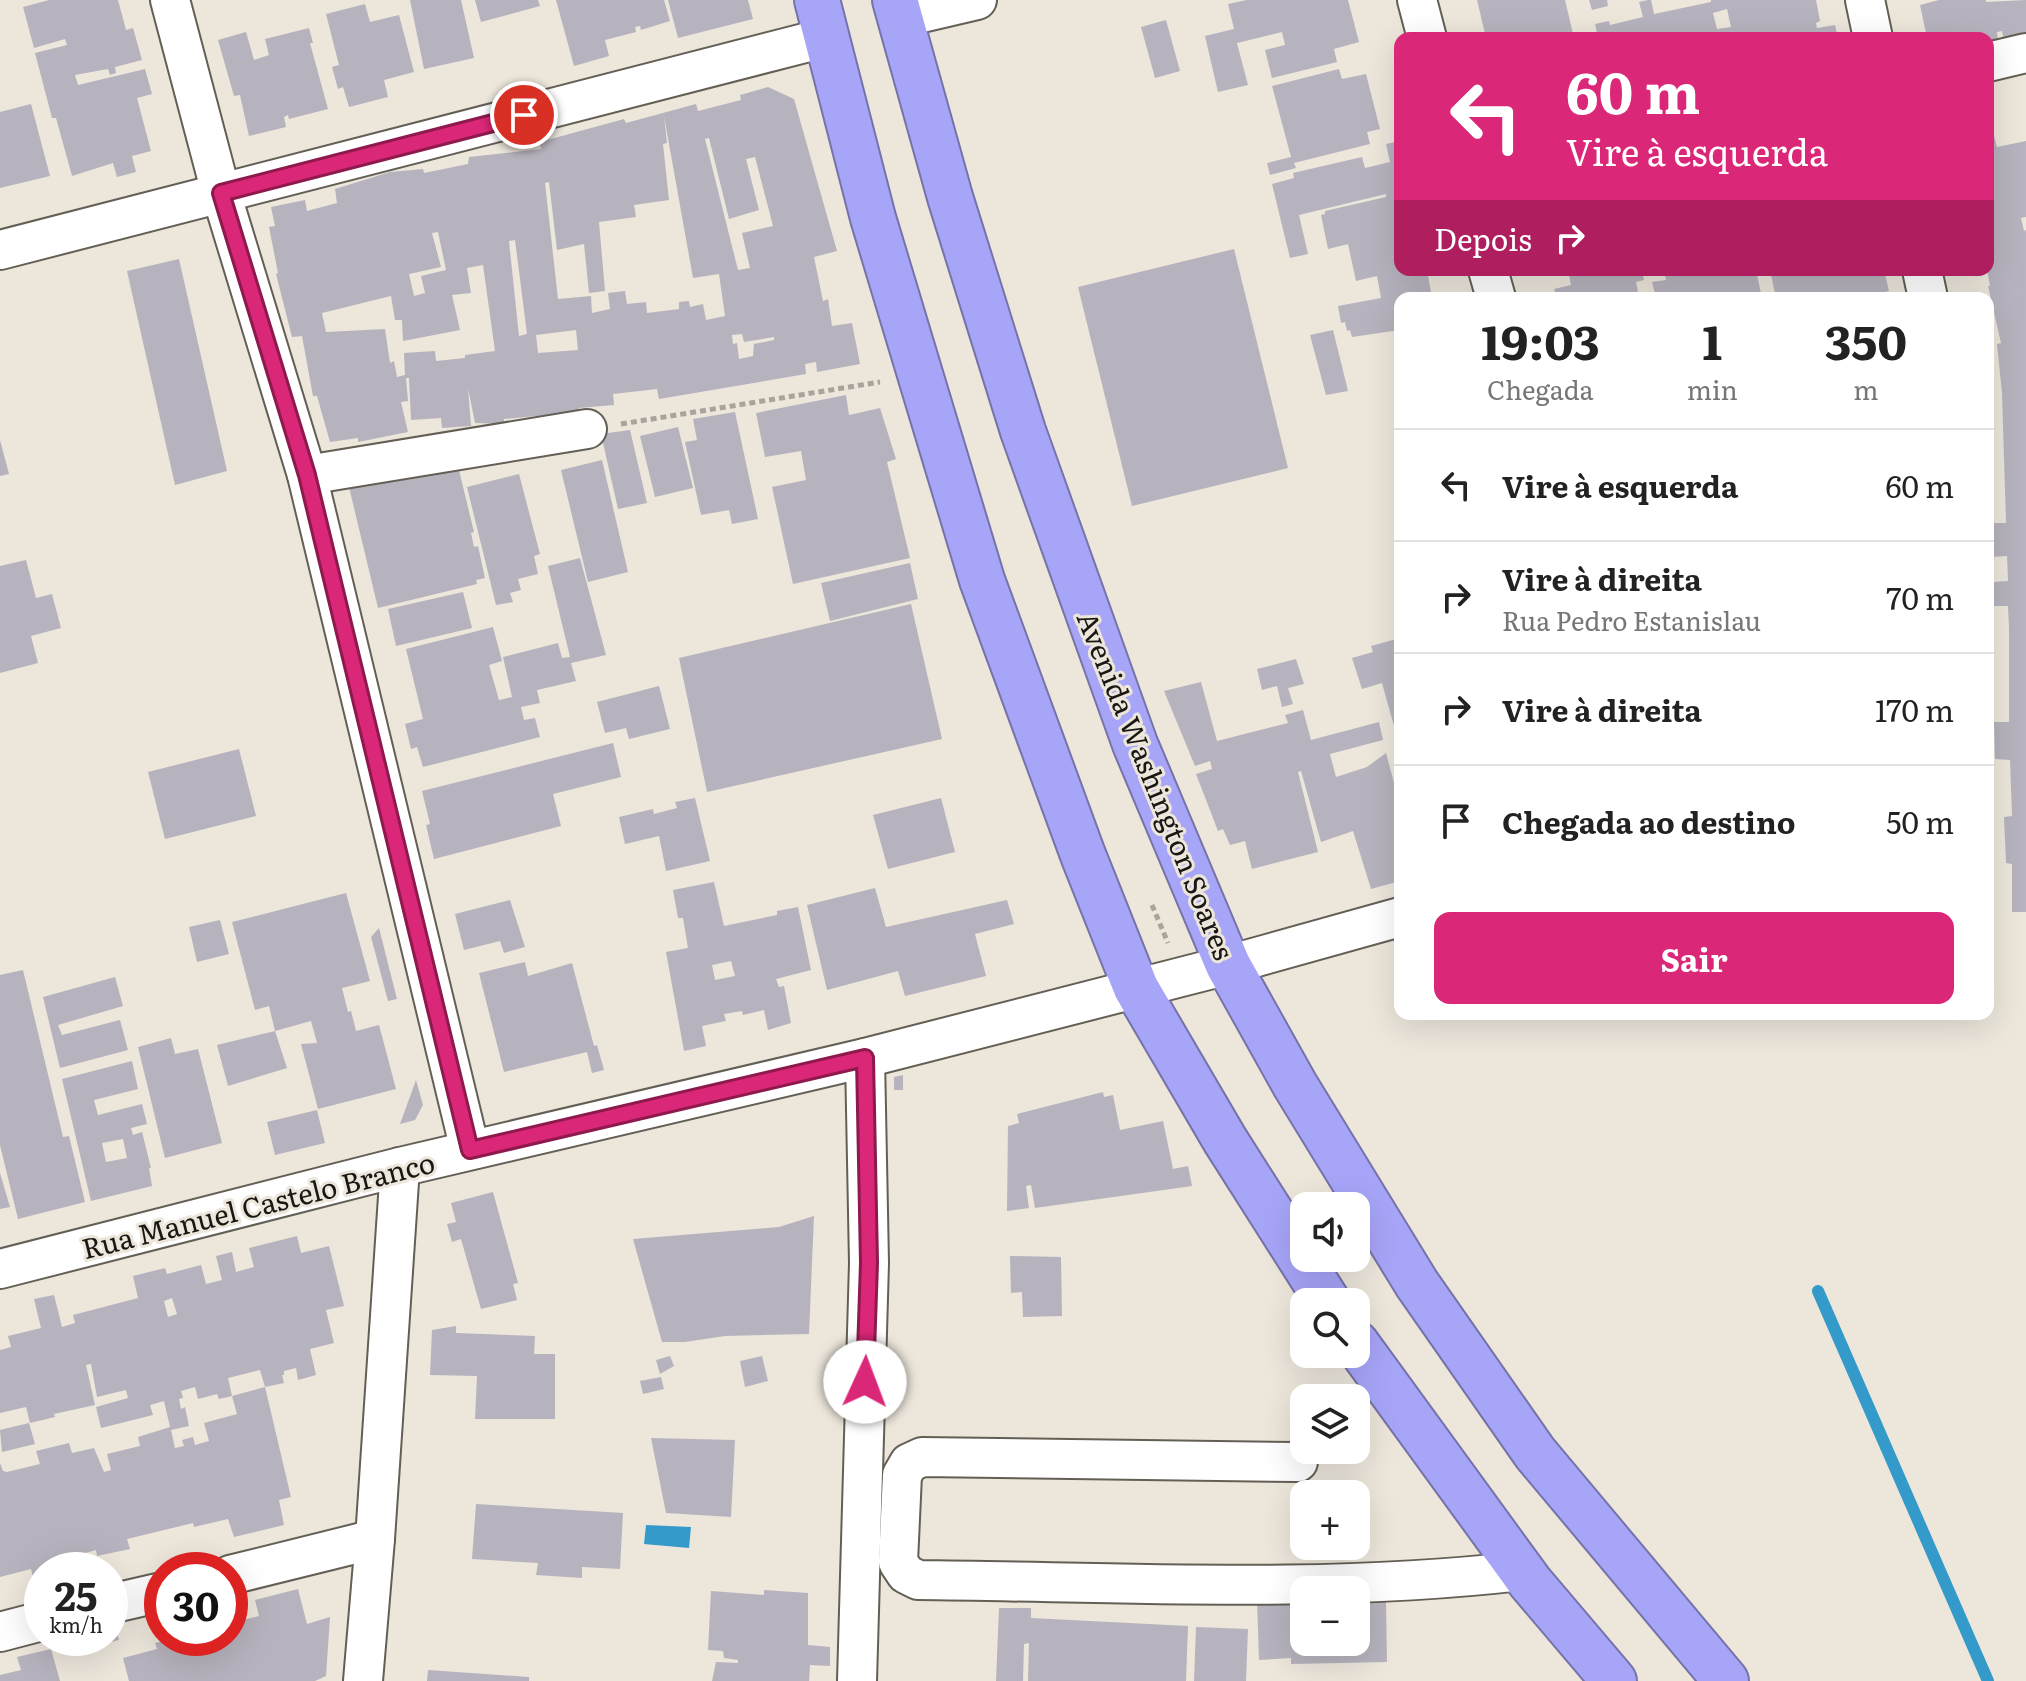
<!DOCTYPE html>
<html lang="pt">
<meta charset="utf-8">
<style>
body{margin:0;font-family:Literata,serif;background:#f2f2f2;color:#222;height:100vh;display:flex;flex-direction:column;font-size:30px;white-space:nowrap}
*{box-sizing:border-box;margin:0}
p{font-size:26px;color:#767676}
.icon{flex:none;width:44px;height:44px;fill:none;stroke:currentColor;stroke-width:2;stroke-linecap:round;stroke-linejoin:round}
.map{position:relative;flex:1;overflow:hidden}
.panel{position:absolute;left:1394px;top:292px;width:600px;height:728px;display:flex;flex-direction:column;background:#fff;border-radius:16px;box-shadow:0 8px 32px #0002}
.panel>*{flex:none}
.banner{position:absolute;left:1394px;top:32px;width:600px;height:244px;border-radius:16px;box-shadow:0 8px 32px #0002;background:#db2777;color:#fff;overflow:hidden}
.buttons{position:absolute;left:1290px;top:1192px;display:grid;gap:16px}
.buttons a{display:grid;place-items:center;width:80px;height:80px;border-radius:16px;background:#fff;box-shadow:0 8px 32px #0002;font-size:40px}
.speed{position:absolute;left:24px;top:1552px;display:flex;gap:16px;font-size:40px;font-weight:700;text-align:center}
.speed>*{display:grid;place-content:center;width:104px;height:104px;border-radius:50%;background:#fff;box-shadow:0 8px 32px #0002;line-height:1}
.speed small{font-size:20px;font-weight:400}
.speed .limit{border:12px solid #d22;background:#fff;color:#111}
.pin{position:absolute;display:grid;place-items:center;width:68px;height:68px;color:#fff;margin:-34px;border:4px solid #fff;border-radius:50%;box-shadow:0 2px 8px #0007}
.me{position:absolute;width:88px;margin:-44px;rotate:2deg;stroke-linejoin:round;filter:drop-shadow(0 0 6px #0008)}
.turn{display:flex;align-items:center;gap:28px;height:168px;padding:0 40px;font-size:36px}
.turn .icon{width:104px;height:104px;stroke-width:2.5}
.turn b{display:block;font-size:56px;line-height:68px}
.then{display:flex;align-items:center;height:76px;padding:0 40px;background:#0003;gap:16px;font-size:30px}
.eta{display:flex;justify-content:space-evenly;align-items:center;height:136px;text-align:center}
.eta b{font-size:48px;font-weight:700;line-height:56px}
.action{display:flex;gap:16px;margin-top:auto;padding:16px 40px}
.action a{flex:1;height:92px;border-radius:16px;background:#db2777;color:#fff;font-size:32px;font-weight:700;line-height:92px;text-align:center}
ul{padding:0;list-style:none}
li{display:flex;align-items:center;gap:24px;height:112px;padding:0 40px;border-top:2px solid #e0e0e0}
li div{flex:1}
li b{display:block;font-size:30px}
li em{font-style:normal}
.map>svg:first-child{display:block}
</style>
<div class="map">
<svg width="2026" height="1681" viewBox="0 0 2026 1681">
<rect width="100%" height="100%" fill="#ece6db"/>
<!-- water -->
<path fill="#349aca" d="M646,1525L691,1527L689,1548L644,1544Z"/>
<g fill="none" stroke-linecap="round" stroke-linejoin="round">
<!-- stream -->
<path stroke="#349aca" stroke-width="12" d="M1818,1291L1988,1681"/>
</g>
<!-- building -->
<g fill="#b7b3be" fill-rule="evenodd">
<path d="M49,0H118L126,30L133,28L142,60L115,67L116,73L110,75L108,69L75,75L78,85L145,69L152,94L137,98L151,151L132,156L136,172L117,177L113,163L72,176L56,118H52L35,53L67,45L65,39L34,48L23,7Z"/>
<path d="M410,0H461L474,58L424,69Z"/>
<path d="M475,0H538L540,6L481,22Z"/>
<path d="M556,0H664L670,21L641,30L640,26L635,27L636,32L605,40L609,56L574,66Z"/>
<path d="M668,0H748L753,19L678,38Z"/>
<path d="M1247,0H1348L1359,42L1334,49L1337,62L1272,78L1265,50L1285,45L1282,32L1237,43L1248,85L1218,92L1205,36L1234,29L1228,4Z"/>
<path d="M1477,0H1565L1574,38H1486Z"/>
<path d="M1589,0H1607L1608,6L1592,10Z"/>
<path d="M1648,0H1651L1654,14L1711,2V0H1816L1820,21L1816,23L1817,28L1835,25L1838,38H1598L1595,24L1609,21L1610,25L1643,17L1639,2ZM1727,9L1731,27L1717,29L1713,13Z"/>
<path d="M1939,0H1986V2L2026,0V36L2004,41L2002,31L1997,32L1998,42L1988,45V38H1927L1920,5Z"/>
<path d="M365,4L370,22L399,15L414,72L384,80L388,97L349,107L343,87L338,89L332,67L339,65L326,14Z"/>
<path d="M1166,20L1180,71L1155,78L1141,27Z"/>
<path d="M309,28L313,43H310L328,109L289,119L288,115L284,117L286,127L249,136L240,95L234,96L218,40L246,32L254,60L269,55L265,39Z"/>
<path d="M1339,69L1342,79L1366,74L1380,129L1367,132L1370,144L1294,163L1296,168L1270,175L1267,163L1291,157L1272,86Z"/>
<path d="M768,87L794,99L837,251L814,257L823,301L828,299L832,326L852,323L860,364L817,372L816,362L805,364L806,374L659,399L657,389L613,394L614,405L579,408V412L504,419V424L475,423L468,388L471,426L442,428L441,418L411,420L409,378H406L408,401L401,402L408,432L358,442V438L330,442L317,396H313L302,336L292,337L276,274L278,273L269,227L275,226L271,207L305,200L307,211L337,203L335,189L390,172L423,169L424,173L468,164L469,157L541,149L540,142L624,119L626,123L696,104L698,111L741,100L740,95ZM664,116L693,278L719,274L725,316L706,320L703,304L690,307L689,301L679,302V309L647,313L646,302L627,304L625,291L608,293L610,309L592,313L591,296L558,299L545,183L549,182L557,250L584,244L589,293L605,291L599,222L636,217L634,205L669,200L663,144L667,143ZM709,138L729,219L759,210L746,159L755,157L773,226L742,233L750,268L738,270L705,139ZM438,232L446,270L421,276L425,293L414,296L409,274L441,267L432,233ZM515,240L527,334L519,336L509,241ZM483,265L495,351L465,355V358L436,361L435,351L404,353L405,375L397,377L394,361L390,363L385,329L326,332L322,313L391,296L395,320H402L403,341L460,330L452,295L471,293L467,268ZM576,330L578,350L538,353L536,335ZM742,334L744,342L774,337V340L754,344L753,356L739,359L737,343L733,344L732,335Z"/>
<path d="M31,104L50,176L0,188V112Z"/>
<path d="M1988,113L1997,147L2026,141V217L2021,218L2024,231L2026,230V912H2012V864L2006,863L2004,817L2012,816L2010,760L1995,759L1994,722H2009V628L2008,606H1992V582L2008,581L2007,556L1991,557L1990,523H2006L2002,393L1997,344L2001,343L1988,286H1990L1987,270Z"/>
<path d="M1400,141V169L1396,170L1400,185V270H1427L1432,298H1400V330L1352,337L1350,330L1347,331L1345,322L1341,323L1338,306L1381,298L1377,276L1356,281L1348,244L1328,249L1321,215L1325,214V211L1386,197V194L1299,215L1308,254L1290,258L1272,184L1294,178L1293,173L1362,157L1365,168L1390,162L1386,144Z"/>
<path d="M1234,249L1288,468L1132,506L1078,287Z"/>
<path d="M179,259L227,471L175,485L127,271Z"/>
<path d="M1568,270H1642L1644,280L1636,282L1638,292L1625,295L1626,298H1557L1554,289L1571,285Z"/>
<path d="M1664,270H1756L1762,298H1656L1652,282L1666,280Z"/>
<path d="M1770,270H1884L1889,291L1858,298H1776Z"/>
<path d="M1333,330L1348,391L1326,395L1310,335Z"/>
<path d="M846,395L849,415L880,408L896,459L887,462L910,558L793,584L772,487L806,480L801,451L765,457L756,413Z"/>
<path d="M735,412L758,519L732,524L729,510L701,515L685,442L697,440L693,419Z"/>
<path d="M678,427L693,488L655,497L640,436Z"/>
<path d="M630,430L647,503L618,509L601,434Z"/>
<path d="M0,440L9,474L0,476Z"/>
<path d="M602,460L628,572L588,582L561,470Z"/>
<path d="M458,466L474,532L471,533L474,547L478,546L485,578L476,580L477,584L378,608L349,487Z"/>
<path d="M519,474L540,554L534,556L538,574L518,579L521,590L510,593L513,602L496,605L467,487Z"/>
<path d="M580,558L606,655L571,663L576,681L537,690L540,703L521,707L524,720L535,718L540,737L423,767L417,747L411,749L405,724L423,719L406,649L493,627L502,661L489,665L499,700L512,697L503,657L558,643L562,658L570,657L548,566Z"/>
<path d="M26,560L36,598L52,594L61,628L31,636L38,663L0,673V566Z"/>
<path d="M910,563L918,599L830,621L821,583Z"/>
<path d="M463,592L472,628L396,646L388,609Z"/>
<path d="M911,604L942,739L707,792L679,658Z"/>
<path d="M1400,638V744H1399L1382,683L1362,689L1352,658L1373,652L1371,646Z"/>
<path d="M1296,659L1304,684L1288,688L1293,704L1282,707L1277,686L1262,690L1257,669Z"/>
<path d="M1201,682L1217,741L1288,723L1285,715L1303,710L1311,740L1379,722L1383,740L1330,754L1336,777L1367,767L1386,753L1400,805V881L1371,889L1353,831L1321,842L1301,771L1298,772L1318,852L1252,869L1245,841L1230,845L1223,829L1218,831L1196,774L1212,769L1210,761L1195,766L1164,691Z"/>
<path d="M659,686L670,729L629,739L626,728L605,733L597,702Z"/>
<path d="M613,743L621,777L553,794L561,826L434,859L426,825L430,824L422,791Z"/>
<path d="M239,749L256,816L165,839L148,772Z"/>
<path d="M695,798L710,861L666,871L659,836L625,844L619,817L653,809L654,814L677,808L675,802Z"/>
<path d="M941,798L955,852L888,869L873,815Z"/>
<path d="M714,882L724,926L777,915V911L798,907L811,970L776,979L779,987L784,986L791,1023L768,1030L764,1010L743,1015L742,1011L724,1014L726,1021L702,1026L706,1046L684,1051L666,952L688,948L683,918H678L673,890ZM731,961L735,976L715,980L712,965Z"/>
<path d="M875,888L886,927L1007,900L1014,924L975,934L986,976L905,996L898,971L827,990L807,905Z"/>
<path d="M346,893L370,981L342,988L348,1012L351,1011L356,1031L379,1025L396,1089L318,1109L301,1044L317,1043L311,1021L275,1031L287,1068L228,1086L217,1045L275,1031L269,1006L255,1010L232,922Z"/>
<path d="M510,900L525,947L504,953L500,941L464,950L455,914Z"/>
<path d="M220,920L229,954L197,962L189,927Z"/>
<path d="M379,928L397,999L388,1001L371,937Z"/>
<path d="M525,962L528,976L572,963L594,1046L597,1045L604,1070L592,1073L587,1052L504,1072L479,973Z"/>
<path d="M23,970L63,1137L69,1136L85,1202L18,1219L0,1145V975Z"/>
<path d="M115,977L123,1006L58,1025L62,1035L120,1020L128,1050L60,1068L43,997Z"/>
<path d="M171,1038L175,1054L198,1049L222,1143L165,1158L138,1047Z"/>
<path d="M132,1061L138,1089L94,1100L98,1115L142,1104L147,1124L131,1128L133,1135L142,1132L151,1168H149L152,1186L91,1201L62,1079ZM123,1139L127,1158L106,1162L102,1143Z"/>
<path d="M903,1075V1090H894V1077Z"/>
<path d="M416,1080L423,1105L415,1120L400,1124Z"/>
<path d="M1103,1092L1104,1097L1113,1095L1120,1130L1163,1121L1173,1169L1188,1166L1192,1186L1035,1208L1031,1185L1026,1186L1029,1208L1007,1211L1008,1126L1019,1123L1017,1114Z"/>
<path d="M317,1110L325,1143L275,1155L267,1122Z"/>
<path d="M0,1173L10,1207L0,1209Z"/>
<path d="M493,1192L518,1283L513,1284L517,1300L481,1309L461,1239L452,1242L447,1224L456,1222L451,1203Z"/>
<path d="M814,1216L809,1334L725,1336L685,1342H662L633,1239L779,1227Z"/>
<path d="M297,1236L301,1253L329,1246L344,1306L326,1310L334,1343L310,1349L316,1375L298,1380L296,1368L284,1371V1375H282L284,1383L265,1387L291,1497L279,1500L284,1525L234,1537L228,1519L194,1527L193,1523L127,1539L130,1549L97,1556L96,1550L64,1559L67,1570H42V1584L35,1586L31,1569L0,1577V1463L3,1471L7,1472L40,1464L36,1451L69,1443L72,1453L94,1448L104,1472L111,1470L107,1454L140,1446L138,1437L170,1427L164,1401L150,1405L153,1415L101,1428L96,1407L128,1398L126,1390L97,1397L91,1364L86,1365L95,1405L54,1414L55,1417L30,1423L26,1407L0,1413V1350L11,1347L8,1336L41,1328L34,1299L54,1295L62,1327L75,1323L73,1315L138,1298L133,1276L165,1268L167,1274L201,1265L206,1284L222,1280L216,1256L232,1252L236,1272L254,1267L249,1248ZM172,1298L177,1314L168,1317L164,1301ZM260,1370L265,1387L232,1396L237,1414L204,1423L209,1441L195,1445L193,1437L182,1440L184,1446L175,1448L171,1430L189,1426L185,1407L181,1409L179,1399L183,1398L181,1391L195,1387L198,1399L217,1394L219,1399L232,1396L228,1378Z"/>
<path d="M1010,1256L1061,1257L1062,1316L1023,1317L1022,1292L1011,1293Z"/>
<path d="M456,1326V1333L535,1336L534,1354H555V1419H475L477,1376L430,1375L432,1330Z"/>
<path d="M670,1356L674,1366L660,1374L656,1360Z"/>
<path d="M762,1356L768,1381L745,1387L740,1361Z"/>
<path d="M661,1377L664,1389L643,1394L640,1381Z"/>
<path d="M29,1423L35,1444L2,1452L0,1430Z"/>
<path d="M651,1438L735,1440L731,1517L666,1513Z"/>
<path d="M476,1504L623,1513L620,1569L582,1567V1578L536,1575L538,1563L472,1559Z"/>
<path d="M298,1589L307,1624L330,1617L326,1676L315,1681H129L123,1658L157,1649L155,1643L174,1638H230V1623L259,1616L255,1600Z"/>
<path d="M764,1590L808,1593V1645L830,1647V1666L810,1665L809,1681H712L716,1662L738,1663V1660L724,1658L723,1651L708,1650L711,1591L764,1595Z"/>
<path d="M1257,1601L1304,1602V1642H1356V1602H1386L1387,1662L1291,1664V1658L1259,1660Z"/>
<path d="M999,1608H1031V1618L1188,1626L1186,1681H1028L1029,1643L1024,1644L1023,1681H996Z"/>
<path d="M1196,1627L1248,1629L1246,1681H1194Z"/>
<path d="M117,1633L119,1640L87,1648L85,1641L110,1638V1635Z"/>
<path d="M51,1649L60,1681H0V1675L21,1670L17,1657Z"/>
<path d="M428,1670L529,1677V1681H427Z"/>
</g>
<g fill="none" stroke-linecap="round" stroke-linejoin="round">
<!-- minor casing -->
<g stroke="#645f55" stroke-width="42">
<g id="minor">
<path d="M170,0L221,193L307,475L470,1150"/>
<path d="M1417,0L1427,38"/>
<path d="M1865,0L1873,38"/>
<path d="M900,18L977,0"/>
<path d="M1988,62L2026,53"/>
<path d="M0,250L828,37"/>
<path d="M1488,270L1496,298"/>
<path d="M1922,270L1928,298"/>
<path d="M307,475L587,429"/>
<path d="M0,1269L400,1167L865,1058L1228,965L1400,917"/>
<path d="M1298,1462L922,1457L909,1463L902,1475L898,1562L906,1574L918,1580C1119,1582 1321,1594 1521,1571"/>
<path d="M230,1575L375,1539"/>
<path d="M110,1604L162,1592"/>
<path d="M0,1632L42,1621"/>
<path d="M363,1681L375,1539L400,1167"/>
<path d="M857,1681L869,1263L865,1058"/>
</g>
</g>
<!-- highway casing -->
<g stroke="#7573a8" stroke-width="48">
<g id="highway">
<path d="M817,0L873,218L982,580L1083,855L1136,988L1225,1140L1328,1302"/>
<path d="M895,0L950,197L1023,431L1135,744L1228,965L1295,1085L1417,1284L1535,1453L1726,1681"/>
<path d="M1356,1343L1530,1582L1614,1681"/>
</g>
</g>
<!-- path -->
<g stroke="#a8a39b" stroke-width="5" stroke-dasharray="6 4" stroke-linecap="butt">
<path d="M621,424L880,382"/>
<path d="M1152,905L1168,943"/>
</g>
<!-- minor -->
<use href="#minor" stroke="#fff" stroke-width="38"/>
<!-- highway -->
<use href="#highway" stroke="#a7a5f8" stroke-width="44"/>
</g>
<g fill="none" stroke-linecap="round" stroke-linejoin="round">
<!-- route casing -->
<g stroke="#8e194d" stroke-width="20">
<path id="route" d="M524,115L221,193L307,475L470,1150L865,1058L869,1263L865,1382"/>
</g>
<!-- route -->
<use href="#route" stroke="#db2777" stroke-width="14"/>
</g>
<g text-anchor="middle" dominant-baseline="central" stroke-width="6" stroke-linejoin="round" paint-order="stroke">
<!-- street labels -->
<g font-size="28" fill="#191713" stroke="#ece6db">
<text transform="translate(1157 785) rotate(68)">Avenida Washington Soares</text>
<text transform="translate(258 1204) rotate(-14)">Rua Manuel Castelo Branco</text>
</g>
</g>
</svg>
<div class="buttons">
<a><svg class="icon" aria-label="sound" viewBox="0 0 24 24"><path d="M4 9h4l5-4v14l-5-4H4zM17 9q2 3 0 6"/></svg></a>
<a><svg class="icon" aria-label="search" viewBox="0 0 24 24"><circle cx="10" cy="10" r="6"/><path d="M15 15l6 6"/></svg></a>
<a><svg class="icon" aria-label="layers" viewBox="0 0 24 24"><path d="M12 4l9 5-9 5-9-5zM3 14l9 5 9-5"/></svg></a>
<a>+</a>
<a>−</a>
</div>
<div class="speed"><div>25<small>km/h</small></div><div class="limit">30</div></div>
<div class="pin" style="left:524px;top:115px;background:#d93025"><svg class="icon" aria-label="arrive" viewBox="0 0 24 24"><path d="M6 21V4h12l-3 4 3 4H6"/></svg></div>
<svg class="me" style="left:865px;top:1382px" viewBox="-20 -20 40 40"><circle r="19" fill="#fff"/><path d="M0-13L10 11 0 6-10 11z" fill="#db2777"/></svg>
<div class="banner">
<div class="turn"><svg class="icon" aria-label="left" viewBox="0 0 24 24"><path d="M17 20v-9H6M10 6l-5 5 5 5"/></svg><div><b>60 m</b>Vire à esquerda</div></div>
<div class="then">Depois<svg class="icon" aria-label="right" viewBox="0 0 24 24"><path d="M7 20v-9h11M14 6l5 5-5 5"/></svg></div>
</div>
<section class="panel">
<div class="eta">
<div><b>19:03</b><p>Chegada</p></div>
<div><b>1</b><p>min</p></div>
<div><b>350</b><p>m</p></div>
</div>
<ul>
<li><svg class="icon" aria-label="left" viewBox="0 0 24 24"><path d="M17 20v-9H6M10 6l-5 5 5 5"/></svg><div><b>Vire à esquerda</b></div><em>60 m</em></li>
<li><svg class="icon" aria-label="right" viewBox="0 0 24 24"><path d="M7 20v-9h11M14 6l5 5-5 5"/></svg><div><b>Vire à direita</b><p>Rua Pedro Estanislau</p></div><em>70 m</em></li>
<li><svg class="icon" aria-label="right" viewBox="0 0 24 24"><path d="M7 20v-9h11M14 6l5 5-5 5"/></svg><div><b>Vire à direita</b></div><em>170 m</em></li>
<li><svg class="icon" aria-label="arrive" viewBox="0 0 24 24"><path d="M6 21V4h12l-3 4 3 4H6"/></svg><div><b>Chegada ao destino</b></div><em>50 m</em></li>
</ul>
<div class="action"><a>Sair</a></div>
</section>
</div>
